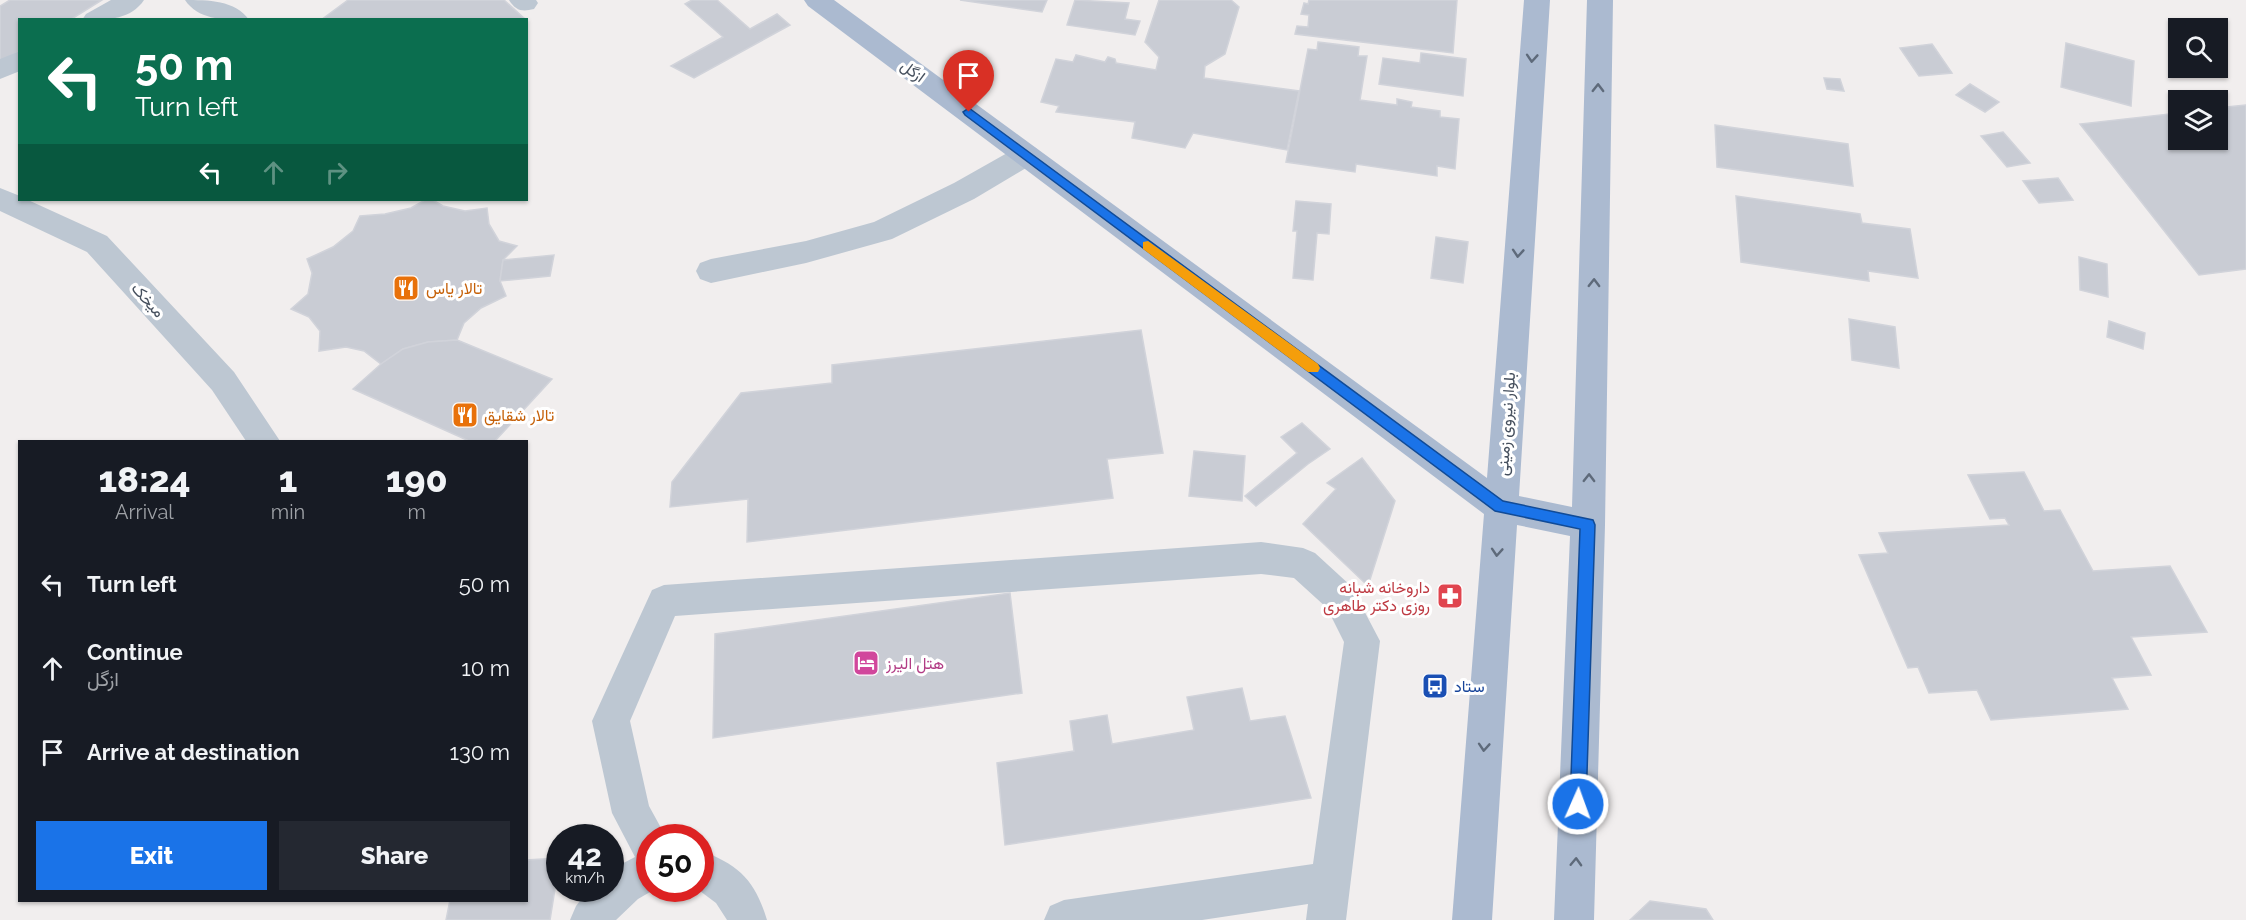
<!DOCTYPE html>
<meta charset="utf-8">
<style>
body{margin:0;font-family:Raleway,Vazirmatn,sans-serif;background:#242831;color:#f1f3f6;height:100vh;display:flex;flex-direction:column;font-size:22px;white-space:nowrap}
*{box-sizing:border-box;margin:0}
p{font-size:20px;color:#9ea1a6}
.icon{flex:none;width:33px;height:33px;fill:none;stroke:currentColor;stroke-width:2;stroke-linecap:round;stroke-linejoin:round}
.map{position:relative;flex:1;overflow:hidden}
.details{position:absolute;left:18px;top:440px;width:510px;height:462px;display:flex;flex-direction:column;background:#171b24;border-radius:0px;box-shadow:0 2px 4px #0004}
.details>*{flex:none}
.hud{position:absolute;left:18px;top:18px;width:510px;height:183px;border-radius:0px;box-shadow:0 2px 4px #0004;background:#0b6e4f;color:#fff;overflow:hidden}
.buttons{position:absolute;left:2168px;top:18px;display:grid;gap:12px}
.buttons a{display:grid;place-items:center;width:60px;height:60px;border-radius:0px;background:#171b24;box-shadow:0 2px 4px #0004;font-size:30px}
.speed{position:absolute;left:546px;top:824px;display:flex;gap:12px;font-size:30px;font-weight:700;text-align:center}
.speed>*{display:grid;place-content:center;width:78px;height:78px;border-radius:50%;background:#171b24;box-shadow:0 2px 4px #0004;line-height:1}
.speed small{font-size:15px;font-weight:400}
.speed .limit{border:9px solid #d22;background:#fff;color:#111}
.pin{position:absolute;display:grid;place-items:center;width:51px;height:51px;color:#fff;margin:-62px -26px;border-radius:50% 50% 50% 0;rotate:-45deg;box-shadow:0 0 6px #0007}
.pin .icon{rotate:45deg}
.me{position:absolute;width:66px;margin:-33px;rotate:2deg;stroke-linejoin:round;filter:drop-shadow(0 0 4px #0008)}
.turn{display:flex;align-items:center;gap:21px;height:126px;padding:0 18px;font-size:27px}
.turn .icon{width:78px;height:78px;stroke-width:2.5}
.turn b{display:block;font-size:42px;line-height:51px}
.lanes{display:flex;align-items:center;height:57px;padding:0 18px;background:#0003;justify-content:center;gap:30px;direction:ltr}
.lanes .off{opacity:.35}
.eta{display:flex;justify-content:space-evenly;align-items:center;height:102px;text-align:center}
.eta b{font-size:36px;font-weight:800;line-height:42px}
.cta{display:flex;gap:12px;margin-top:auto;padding:12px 18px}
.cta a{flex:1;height:69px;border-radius:0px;background:#1a73e8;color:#fff;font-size:24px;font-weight:800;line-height:69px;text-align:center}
.cta a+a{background:#242831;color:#f1f3f6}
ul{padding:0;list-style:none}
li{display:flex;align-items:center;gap:18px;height:84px;padding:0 18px}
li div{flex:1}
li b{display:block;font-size:22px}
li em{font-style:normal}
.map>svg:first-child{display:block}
</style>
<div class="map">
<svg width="2246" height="920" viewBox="0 0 2246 920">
<rect width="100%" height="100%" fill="#f1eeee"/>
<!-- building -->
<g fill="#c9ccd4" stroke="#d1d3da" stroke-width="1.5">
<path d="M10,0H102L70,20H20V51L0,63V6Z"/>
<path d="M348,0H504L525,19L321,20Z"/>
<path d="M692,0H717L750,29L777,14L790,25L694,78L671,66L723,37L685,4Z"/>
<path d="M960,0H1047L1042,12Z"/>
<path d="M1075,0L1129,3L1125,19L1140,21L1135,35L1067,25Z"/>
<path d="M1159,0H1231L1239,7L1225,54L1205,66L1204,78L1299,91L1287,150L1193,133L1185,148L1132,138L1135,122L1056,112L1059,106L1041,102L1056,59L1073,62L1076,55L1105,62L1108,57L1115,59L1116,63L1156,70L1159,57L1145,42Z"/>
<path d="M1309,0H1457L1453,53L1295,34L1297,26L1308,27L1309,15L1301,14L1304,3L1308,4Z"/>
<path d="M1318,42L1359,47L1358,56H1367L1360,100L1397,105V99L1412,102L1411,107L1440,111V117L1459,119L1455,169L1437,166V176L1356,164L1355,172L1286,162L1308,49L1317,50Z"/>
<path d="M2066,43L2134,61L2131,106L2061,87Z"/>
<path d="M1932,44L1952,73L1919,76L1900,48Z"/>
<path d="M1421,53L1466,59L1463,96L1379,84L1383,58L1420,63Z"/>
<path d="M1824,78L1840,79L1844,91L1827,89Z"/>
<path d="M1970,84L1999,102L1985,112L1956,95Z"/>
<path d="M2246,105V269L2199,275L2080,124L2178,113V140H2217V108Z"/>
<path d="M1715,125L1848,144L1853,186L1717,167Z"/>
<path d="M2003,132L2030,163L2007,167L1981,136Z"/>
<path d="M2058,178L2073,200L2039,203L2023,181Z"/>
<path d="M1736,196L1860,214L1862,223L1910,229L1918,278L1868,271L1869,281L1741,262Z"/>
<path d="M425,200H433L443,206L465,211L487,208L489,224L499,241L517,246L503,260L500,281L506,296L481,308L464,323L457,340L428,342L403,349L381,364L364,351L346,347L319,351L320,331L309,317L291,309L308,294L312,273L307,259L333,247L353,231L360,216L385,214L411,208Z"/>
<path d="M1296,201L1331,204L1329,234L1317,233L1313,280L1293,278L1297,231H1293Z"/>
<path d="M1436,237L1468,242L1463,283L1431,278Z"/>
<path d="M554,255L550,276L500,281L503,260Z"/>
<path d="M2079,257L2107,264L2108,297L2080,290Z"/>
<path d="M1849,319L1895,327L1899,368L1852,360Z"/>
<path d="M2109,321L2145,333L2143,349L2107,337Z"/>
<path d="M1141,330L1163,453L1107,459L1113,498L747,542L748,499L670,507L672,482L741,393L832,383V365Z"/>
<path d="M457,340L552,379L495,441H469L353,389L381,364L403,349L428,342Z"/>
<path d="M1302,423L1330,449L1308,464L1256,506L1245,496L1297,453L1281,437Z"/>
<path d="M1194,451L1245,456L1242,501L1189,496Z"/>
<path d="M1362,458L1395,501L1368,586L1303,524L1336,489L1327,483Z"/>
<path d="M2024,472L2044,511L2060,510L2093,571L2170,566L2207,632L2131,637L2151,675L2112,678L2128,709L1991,720L1977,690L1929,693L1918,667L1908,668L1859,555L1888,553L1879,533L2009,525L2005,518L1990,519L1968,475Z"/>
<path d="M1010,593L1022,693L713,738L715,634Z"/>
<path d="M1242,688L1250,721L1285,716L1311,798L1005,845L997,763L1074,751L1070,721L1107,715L1112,744L1194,730L1187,697Z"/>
<path d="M560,858L550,920H446L450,900H526V860Z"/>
<path d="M1650,901L1706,909L1713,920H1630Z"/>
</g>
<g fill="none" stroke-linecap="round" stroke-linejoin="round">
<!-- minor -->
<g fill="#bdc7d2" fill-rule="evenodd">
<path d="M111,0H144C130,21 104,20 82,20L86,14Z"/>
<path d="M185,0C207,0 236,0 249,20C227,20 199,21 185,0Z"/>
<path d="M509,0H536L538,3L534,9C522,12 516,11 509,0Z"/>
<path d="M20,51V71L0,79V59Z"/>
<path d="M1026,145L1036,148L1040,155L1036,162L974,199L892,239L806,263L711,283L700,279L696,271L700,263L711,259L806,241L874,222L954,183L1016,148Z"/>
<path d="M0,188L20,196V200H28L107,236L234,372L280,441H246L212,390L87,252L0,211Z"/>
<path d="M1261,542L1303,548L1315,553L1351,586L1380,641L1346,920H1306L1308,904L1202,920H1044L1050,906L1064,900L1313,864L1344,642L1327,608L1294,578L1261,574L675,616L630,721L649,806L666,837H650V888H657L638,899L616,920H570L576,906L590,888H610V870L635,857L612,813L592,721L652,590L664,585Z"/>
<path d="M700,850C739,865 755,880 767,920H727L716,903L696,888H700Z"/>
</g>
<!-- major -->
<path fill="#abbad0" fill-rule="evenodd" d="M804,0H834L1487,478L1524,0H1550L1519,496L1572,507L1587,0H1613L1605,525L1594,920H1554L1570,536L1517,525L1492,920H1452L1484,514L808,6Z"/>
</g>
<!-- one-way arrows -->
<defs><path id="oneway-chevron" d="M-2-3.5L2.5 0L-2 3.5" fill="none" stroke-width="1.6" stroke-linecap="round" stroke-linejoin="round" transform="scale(1.5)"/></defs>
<g stroke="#5e6a7a">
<use href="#oneway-chevron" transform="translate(1532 58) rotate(94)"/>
<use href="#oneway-chevron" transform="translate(1598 88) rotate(-89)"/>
<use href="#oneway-chevron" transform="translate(1518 253) rotate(94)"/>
<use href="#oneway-chevron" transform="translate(1594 283) rotate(-89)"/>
<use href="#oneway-chevron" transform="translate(1589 478) rotate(-89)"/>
<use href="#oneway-chevron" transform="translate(1497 552) rotate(94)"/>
<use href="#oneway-chevron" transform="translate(1484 747) rotate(94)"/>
<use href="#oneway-chevron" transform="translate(1576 862) rotate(-88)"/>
</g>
<!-- route -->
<path fill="#1a73e8" stroke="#114b97" stroke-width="1.5" d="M969,108L1503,501L1593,520L1595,525L1586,804L1584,809L1578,812L1573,809L1570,804L1580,529L1495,511L965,115L963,112Z"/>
<!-- slow -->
<path fill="#f59e0b" d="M1148,241L1318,364L1320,368L1318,372H1308L1143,249V242Z"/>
<!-- icons -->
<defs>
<g id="restaurant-square" transform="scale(1.35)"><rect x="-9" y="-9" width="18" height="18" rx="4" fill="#e8710a" stroke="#fff"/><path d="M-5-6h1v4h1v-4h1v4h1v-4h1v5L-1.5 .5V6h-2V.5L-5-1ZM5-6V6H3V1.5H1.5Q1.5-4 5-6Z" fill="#fff"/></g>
<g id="pharmacy-square" transform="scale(1.35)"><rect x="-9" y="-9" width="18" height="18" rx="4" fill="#e0444e" stroke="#fff"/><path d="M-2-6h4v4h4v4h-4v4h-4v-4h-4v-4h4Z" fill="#fff"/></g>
<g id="hotel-square" transform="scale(1.35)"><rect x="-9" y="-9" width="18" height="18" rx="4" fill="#d1479c" stroke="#fff"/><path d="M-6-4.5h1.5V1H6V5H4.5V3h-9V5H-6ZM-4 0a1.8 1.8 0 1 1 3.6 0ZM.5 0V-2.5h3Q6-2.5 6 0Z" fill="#fff"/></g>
<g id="bus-square" transform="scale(1.35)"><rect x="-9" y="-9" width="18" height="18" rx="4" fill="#1a4fb4" stroke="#fff"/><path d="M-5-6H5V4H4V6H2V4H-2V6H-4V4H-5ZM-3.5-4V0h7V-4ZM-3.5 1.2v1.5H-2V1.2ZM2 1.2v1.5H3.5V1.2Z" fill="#fff"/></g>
</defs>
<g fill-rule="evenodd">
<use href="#restaurant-square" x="406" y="288"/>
<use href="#restaurant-square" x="465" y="415"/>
<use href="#pharmacy-square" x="1450" y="596"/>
<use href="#hotel-square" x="866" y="663"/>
<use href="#bus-square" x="1435" y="686"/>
</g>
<g text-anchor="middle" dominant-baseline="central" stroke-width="6" stroke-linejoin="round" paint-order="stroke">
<!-- street labels -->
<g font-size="16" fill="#454f5d" stroke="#fff">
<text transform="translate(913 71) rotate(37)">ازگل</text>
<text transform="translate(148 300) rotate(48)">میخک</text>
<text transform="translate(1506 424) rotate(-86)">بلوار نیروی زمینی</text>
</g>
<!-- food labels -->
<g font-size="16" fill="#c56008" stroke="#fff" text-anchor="start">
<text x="426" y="288">تالار یاس</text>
<text x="484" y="415">تالار شقایق</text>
</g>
<!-- health labels -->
<g font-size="16" fill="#be3a42" stroke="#fff" text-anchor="end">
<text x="1430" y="587">داروخانه شبانه<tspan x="1430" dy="18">روزی دکتر طاهری</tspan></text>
</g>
<!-- hotel labels -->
<g font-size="16" fill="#b23c85" stroke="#fff" text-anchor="start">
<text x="886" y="663">هتل الیرز</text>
</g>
<!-- transit labels -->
<g font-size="16" fill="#164399" stroke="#fff" text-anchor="start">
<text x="1454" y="686">ستاد</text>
</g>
</g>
</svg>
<div class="buttons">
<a><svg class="icon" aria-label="search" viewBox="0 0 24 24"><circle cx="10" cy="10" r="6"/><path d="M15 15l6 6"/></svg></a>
<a><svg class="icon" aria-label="layers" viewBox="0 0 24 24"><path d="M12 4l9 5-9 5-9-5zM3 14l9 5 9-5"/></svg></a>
</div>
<div class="speed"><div>42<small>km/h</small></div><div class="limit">50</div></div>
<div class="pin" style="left:969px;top:112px;background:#d93025"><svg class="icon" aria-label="arrive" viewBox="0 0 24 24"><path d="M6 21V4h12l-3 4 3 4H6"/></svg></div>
<svg class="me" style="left:1578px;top:804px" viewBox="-20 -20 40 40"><circle r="17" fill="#1a73e8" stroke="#fff" stroke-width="3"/><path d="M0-11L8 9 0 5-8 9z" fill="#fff"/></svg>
<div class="hud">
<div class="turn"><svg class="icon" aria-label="left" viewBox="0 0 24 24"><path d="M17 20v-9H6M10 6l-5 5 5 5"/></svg><div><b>50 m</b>Turn left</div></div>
<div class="lanes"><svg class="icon" aria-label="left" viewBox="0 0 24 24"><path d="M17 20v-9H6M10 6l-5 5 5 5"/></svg><svg class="icon off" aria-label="ahead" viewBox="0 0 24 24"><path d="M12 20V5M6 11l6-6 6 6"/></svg><svg class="icon off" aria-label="right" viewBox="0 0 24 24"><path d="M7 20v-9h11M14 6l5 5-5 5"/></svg></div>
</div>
<section class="details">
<div class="eta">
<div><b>18:24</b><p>Arrival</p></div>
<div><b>1</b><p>min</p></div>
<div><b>190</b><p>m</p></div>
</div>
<ul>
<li><svg class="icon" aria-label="left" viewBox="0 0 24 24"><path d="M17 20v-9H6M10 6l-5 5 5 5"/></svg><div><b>Turn left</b></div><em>50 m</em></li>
<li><svg class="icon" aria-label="ahead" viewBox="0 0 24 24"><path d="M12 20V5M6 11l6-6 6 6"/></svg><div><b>Continue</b><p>ازگل</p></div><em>10 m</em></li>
<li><svg class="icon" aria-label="arrive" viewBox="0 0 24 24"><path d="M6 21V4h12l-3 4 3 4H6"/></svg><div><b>Arrive at destination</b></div><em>130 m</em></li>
</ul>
<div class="cta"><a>Exit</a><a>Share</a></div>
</section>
</div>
